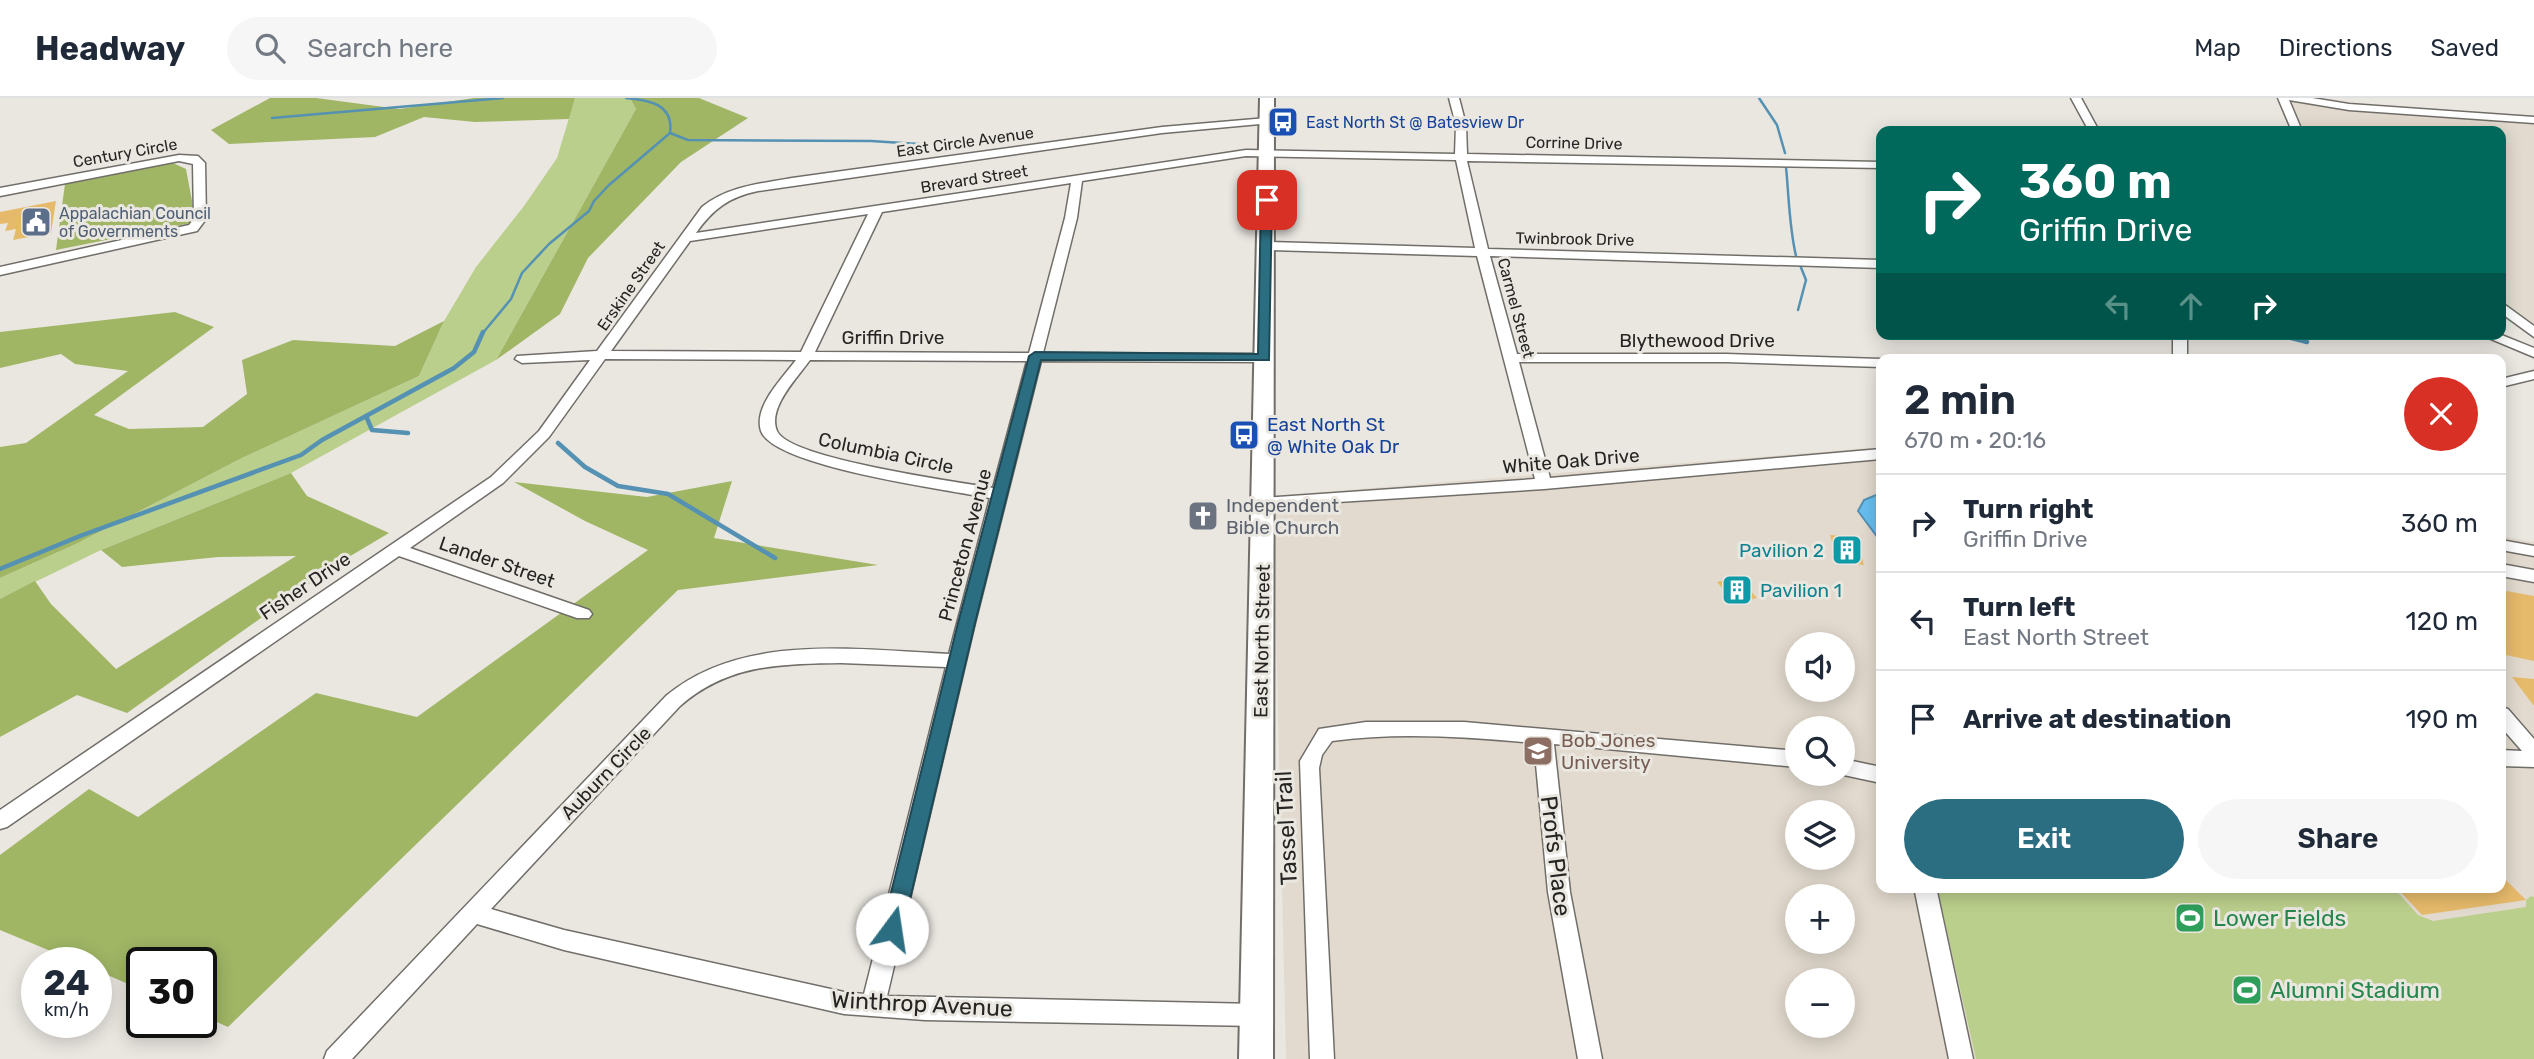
<!DOCTYPE html>
<meta charset="utf-8">
<style>
body{margin:0;font-family:Rubik,sans-serif;background:#f6f6f7;color:#1f2937;height:100vh;display:flex;flex-direction:column;font-size:26px;white-space:nowrap}
*{box-sizing:border-box;margin:0}
p{font-size:23px;color:#747a83}
.icon{flex:none;width:38px;height:38px;fill:none;stroke:currentColor;stroke-width:2;stroke-linecap:round;stroke-linejoin:round}
.map{position:relative;flex:1;overflow:hidden}
.details{position:absolute;left:1876px;top:256px;width:630px;height:539px;display:flex;flex-direction:column;background:#fff;border-radius:14px;box-shadow:0 4px 18px #0003}
.details>*{flex:none}
.guide{position:absolute;left:1876px;top:28px;width:630px;height:214px;border-radius:14px;box-shadow:0 4px 18px #0003;background:#00695c;color:#fff;overflow:hidden}
.controls{position:absolute;left:1785px;top:534px;display:grid;gap:14px}
.controls a{display:grid;place-items:center;width:70px;height:70px;border-radius:50%;background:#fff;box-shadow:0 4px 18px #0003;font-size:35px}
.speed{position:absolute;left:21px;top:849px;display:flex;gap:14px;font-size:35px;font-weight:700;text-align:center}
.speed>*{display:grid;place-content:center;width:91px;height:91px;border-radius:50%;background:#fff;box-shadow:0 4px 18px #0003;line-height:1}
.speed small{font-size:18px;font-weight:400}
.speed .limit{border:4px solid #111;border-radius:10px;background:#fff;color:#111}
.pin{position:absolute;display:grid;place-items:center;width:60px;height:60px;color:#fff;margin:-30px;border-radius:14px;box-shadow:0 4px 10px #0006}
.me{position:absolute;width:77px;margin:-38px;rotate:14deg;stroke-linejoin:round;filter:drop-shadow(0 0 5px #0008)}
.turn{display:flex;align-items:center;gap:24px;height:147px;padding:0 28px;font-size:32px}
.turn .icon{width:91px;height:91px;stroke-width:2.5}
.turn b{display:block;font-size:49px;line-height:60px}
.lanes{display:flex;align-items:center;height:66px;padding:0 28px;background:#0003;justify-content:center;gap:35px;direction:ltr}
.lanes .off{opacity:.35}
.round{display:grid;place-items:center;flex:none;width:74px;height:74px;border-radius:37px;background:#f6f6f7}
.summary{display:flex;align-items:center;justify-content:space-between;height:119px;padding:0 28px}
h1{font-size:42px;font-weight:600;line-height:52px}
.cta{display:flex;gap:14px;margin-top:auto;padding:14px 28px}
.cta a{flex:1;height:80px;border-radius:42px;background:#2c6e81;color:#fff;font-size:28px;font-weight:600;line-height:80px;text-align:center}
.cta a+a{background:#f6f6f7;color:#1f2937}
ul{padding:0;list-style:none}
li{display:flex;align-items:center;gap:21px;height:98px;padding:0 28px;border-top:2px solid #e0e1e3}
li div{flex:1}
li b{display:block;font-size:26px}
li em{font-style:normal}
header{display:flex;align-items:center;gap:42px;box-sizing:border-box;height:98px;padding:0 35px;background:#fff;border-bottom:2px solid #e0e1e3}
header strong{font-size:33px}
nav{display:flex;gap:38px;margin-inline-start:auto;font-size:24px}
.search{width:490px;height:63px;background:#f6f6f7;display:flex;align-items:center;gap:18px;box-sizing:border-box;padding:0 24px;border-radius:38px;color:#747a83;font-size:26px}
.map>svg:first-child{display:block}
</style>
<header>
<strong>Headway</strong>
<div class="search"><svg class="icon" aria-label="search" viewBox="0 0 24 24"><circle cx="10" cy="10" r="6"/><path d="M15 15l6 6"/></svg>Search here</div>
<nav><a>Map</a><a>Directions</a><a>Saved</a></nav>
</header>
<div class="map">
<svg width="2534" height="961" viewBox="0 0 2534 961">
<rect width="100%" height="100%" fill="#eae7e1"/>
<!-- built -->
<g fill="#e2dace" fill-rule="evenodd">
<path d="M2288,1L2534,23V231L2501,205V33H2303Z"/>
<path d="M1881,349V789H2501V438L2534,444V961H1286L1273,398ZM1797,546H1843V592H1797ZM1797,630H1843V676H1797ZM1797,714H1843V760H1797ZM1797,798H1843V844H1797ZM1797,882H1843V928H1797Z"/>
</g>
<!-- green -->
<g fill="#bbcf8c">
<path d="M575,0H630L636,11L496,262L291,375L101,452L0,501V480L76,446L242,360L419,278L444,223L476,169L524,108L557,60Z"/>
<path d="M1937,789H2393L2418,817L2433,823L2526,809V802L2531,798L2534,799V961H1976Z"/>
</g>
<!-- forest -->
<g fill="#a0b665">
<path d="M270,0H316L399,11L474,0H575L569,21L475,24L424,19L375,39L229,46L211,32Z"/>
<path d="M630,0H699L748,20L681,64L588,160L560,216L496,262L636,11Z"/>
<path d="M171,64L186,71L196,124L56,152L65,86Z"/>
<path d="M175,214L214,229L94,317L129,331L203,329L247,296L242,262L293,242L395,248L444,223L419,278L242,360L76,446L0,480V349L26,345L128,273L75,266L61,256L0,270V234Z"/>
<path d="M291,375L307,398L389,435L337,466L127,615L77,597L0,639V501L35,483L51,506L116,571L296,458L218,459L122,469L101,452Z"/>
<path d="M732,383L714,440L878,467L678,492L228,929L201,917V864H142V892L96,872V864H77L0,832V757L89,691L138,719L316,595L417,619L648,452L585,423L514,384L647,399Z"/>
</g>
<!-- water -->
<path fill="#67bff0" stroke="#5491b2" stroke-width="2" d="M1881,395V444L1858,413L1864,402Z"/>
<g fill="none" stroke-linecap="round" stroke-linejoin="round">
<!-- stream-far1 -->
<g stroke="#5491b2" stroke-width="2.5">
<path d="M1759,0L1777,27L1785,55"/>
<path d="M272,20L503,0"/>
<path d="M670,35L688,42L871,43L934,47"/>
<path d="M1786,69C1789,99 1789,128 1796,158"/>
<path d="M1798,212L1806,182L1800,167"/>
<path d="M482,236L511,201L522,175L549,146L589,113L594,103L609,87L670,35C674,6 649,2 626,0"/>
</g>
<!-- stream -->
<g stroke="#5491b2" stroke-width="4.5">
<path d="M2276,236L2307,244"/>
<path d="M366,318L372,332L408,335"/>
<path d="M558,345L585,369L618,388L668,396L775,460"/>
<path d="M0,471L80,438L301,357L322,342L454,270L474,254L483,234"/>
</g>
</g>
<!-- building -->
<g fill="#e6ba6b">
<path d="M56,103L51,135L13,142L16,131L5,133L8,125L0,126V114Z"/>
<path d="M1194,409H1210V429H1190Z"/>
<path d="M1830,437L1856,439L1864,467L1838,464Z"/>
<path d="M1738,479L1757,500L1736,505L1717,484Z"/>
<path d="M2501,492L2534,498V563L2501,556Z"/>
<path d="M2512,579L2534,581V608Z"/>
<path d="M2501,777L2526,802L2422,817L2396,789H2501Z"/>
</g>
<g fill="none" stroke-linecap="round" stroke-linejoin="round">
<!-- street casing -->
<g stroke="#716e69" stroke-width="3">
<g id="street">
<path d="M1449,0H1459L1466,27L1467,56L1881,64V70L1467,63L1488,151L1881,162V170L1490,158L1517,256H1726L1881,261V269L1726,264H1519L1550,380L1881,351V361L1544,391L1258,409L1256,405L1258,401L1264,400L1535,381L1477,158L1267,152L1261,148L1267,144L1475,150L1456,62L1246,58L1082,83L1077,120L1043,255L1264,256L1271,260L1264,264L1041,263L975,525L887,898L1257,906L1265,909L1269,917L1265,925L1257,928L925,922L844,916L564,852L477,826L352,961H324L327,953L666,598C742,534 857,552 949,556L990,400C950,392 774,369 761,333C753,308 783,280 796,262L605,261L549,339L503,385L410,450L589,512L592,516L589,520H577L399,458L7,729L0,731V712L491,379L539,333L590,262L522,265L515,261L517,258L597,253L702,109C728,88 760,86 792,80L1162,29L1267,20L1272,23L1271,25L1162,35L758,93C729,99 713,111 696,135L1246,52L1455,56L1456,27ZM1071,85L1065,120L1029,255L815,254L882,114ZM868,116L801,254L611,253L690,143ZM810,262L1027,263L993,390C958,384 789,361 777,333C767,310 798,279 810,262ZM841,565L946,569L864,896L844,894L564,832L491,811L680,608C728,566 780,566 841,565Z"/>
<path d="M2071,0H2081L2099,33H2089Z"/>
<path d="M2278,0H2312L2349,6L2534,19V25L2349,12L2289,2L2302,33H2292Z"/>
<path d="M179,57L198,58L205,65L206,121L197,133L0,177V169L189,127L194,121L193,66L179,63L0,98V90Z"/>
<path d="M2501,204L2534,228V239L2501,215Z"/>
<rect x="2173" y="236" width="14" height="25"/>
<path d="M2479,236H2499L2534,250V259Z"/>
<path d="M2534,273V281L2501,289V281Z"/>
<path d="M2501,442L2534,448V458L2501,452Z"/>
<path d="M2501,466L2534,472V484L2501,478Z"/>
<path d="M2501,609L2508,611L2534,641V669L2501,668V652L2522,653L2501,629Z"/>
<path d="M1366,624H1464L1797,653V669L1554,646L1570,794L1602,961H1578L1548,794L1534,645C1466,639 1399,634 1332,643L1322,657L1319,670L1334,961H1310L1300,663L1319,631Z"/>
<path d="M1843,661L1881,669V685L1839,676H1843Z"/>
<path d="M1914,789H1936L1973,961H1949Z"/>
</g>
</g>
<!-- secondary casing -->
<g stroke="#716e69" stroke-width="4">
<path id="secondary" d="M1260,0H1274L1273,961H1239Z"/>
</g>
<!-- street -->
<use href="#street" fill="#fff" fill-rule="evenodd"/>
<!-- secondary -->
<use href="#secondary" fill="#fff" fill-rule="evenodd"/>
</g>
<!-- route -->
<path fill="#2c6e81" stroke="#1d4854" stroke-width="2" d="M1267,99L1272,102L1269,262H1041L975,525L903,831L900,837L892,839L885,837L882,831L958,525L1029,258L1035,254L1258,256L1261,102Z"/>
<!-- icons -->
<defs>
<g id="bus-square" transform="scale(1.575)"><rect x="-9" y="-9" width="18" height="18" rx="4" fill="#1a4fb4" stroke="#eae7e1"/><path d="M-5-6H5V4H4V6H2V4H-2V6H-4V4H-5ZM-3.5-4V0h7V-4ZM-3.5 1.2v1.5H-2V1.2ZM2 1.2v1.5H3.5V1.2Z" fill="#fff"/></g>
<g id="civic-square" transform="scale(1.575)"><rect x="-9" y="-9" width="18" height="18" rx="4" fill="#5c6f8a" stroke="#eae7e1"/><path d="M-.6-6.5H3V-4.5H.6V-3L4-1V1h2V6H-6V1h2V-1L-.6-3ZM-1.2 2.5V6h2.4V2.5Z" fill="#fff"/></g>
<g id="church-square" transform="scale(1.575)"><rect x="-9" y="-9" width="18" height="18" rx="4" fill="#6b7280" stroke="#eae7e1"/><path d="M-1.2-6h2.4v3.5h3.3v2.4h-3.3V6h-2.4V-.1h-3.3v-2.4h3.3Z" fill="#fff"/></g>
<g id="building-square" transform="scale(1.575)"><rect x="-9" y="-9" width="18" height="18" rx="4" fill="#0f9aa8" stroke="#eae7e1"/><path d="M-4-6H4V6H1V3H-1V6H-4ZM-2.5-4.3h1.7v1.8h-1.7ZM.8-4.3h1.7v1.8H.8ZM-2.5-1h1.7V.8h-1.7ZM.8-1h1.7V.8H.8Z" fill="#fff"/></g>
<g id="university-square" transform="scale(1.575)"><rect x="-9" y="-9" width="18" height="18" rx="4" fill="#8d6e63" stroke="#eae7e1"/><path d="M0-5L7-2L0 1L-7-2ZM-4 1L0 2.5L4 1V4Q0 6-4 4Z" fill="#fff"/></g>
<g id="stadium-square" transform="scale(1.575)"><rect x="-9" y="-9" width="18" height="18" rx="4" fill="#2e9e5b" stroke="#eae7e1"/><path d="M0-5a6.5 5 0 1 0 0 10a6.5 5 0 1 0 0-10ZM-3.5-1.8h7v3.6h-7Z" fill="#fff"/></g>
</defs>
<g fill-rule="evenodd">
<use href="#bus-square" x="1283" y="24"/>
<use href="#civic-square" x="36" y="124"/>
<use href="#bus-square" x="1244" y="337"/>
<use href="#church-square" x="1203" y="418"/>
<use href="#building-square" x="1847" y="452"/>
<use href="#building-square" x="1737" y="492"/>
<use href="#university-square" x="1538" y="653"/>
<use href="#stadium-square" x="2190" y="820"/>
<use href="#stadium-square" x="2247" y="892"/>
</g>
<g text-anchor="middle" dominant-baseline="central" stroke-width="6" stroke-linejoin="round" paint-order="stroke">
<!-- far-transit labels -->
<g font-size="16" fill="#164399" stroke="#eae7e1" text-anchor="start">
<text x="1306" y="24">East North St @ Batesview Dr</text>
</g>
<!-- far-street labels -->
<g font-size="16" fill="#262523" stroke="#eae7e1">
<text transform="translate(965 44) rotate(-8)">East Circle Avenue</text>
<text transform="translate(1574 45) rotate(1)">Corrine Drive</text>
<text transform="translate(125 55) rotate(-10)">Century Circle</text>
<text transform="translate(974 81) rotate(-9)">Brevard Street</text>
<text transform="translate(1575 141) rotate(1)">Twinbrook Drive</text>
<text transform="translate(631 188) rotate(-55)">Erskine Street</text>
<text transform="translate(1516 210) rotate(75)">Carmel Street</text>
</g>
<!-- far-service labels -->
<g font-size="16" fill="#4e5e75" stroke="#eae7e1" text-anchor="start">
<text x="59" y="115">Appalachian Council<tspan x="59" dy="18">of Governments</tspan></text>
</g>
<!-- street labels -->
<g font-size="19" fill="#262523" stroke="#eae7e1">
<text x="893" y="239">Griffin Drive</text>
<text x="1697" y="242">Blythewood Drive</text>
<text transform="translate(886 355) rotate(12)">Columbia Circle</text>
<text transform="translate(1571 363) rotate(-5)">White Oak Drive</text>
<text transform="translate(965 447) rotate(-75)">Princeton Avenue</text>
<text transform="translate(497 464) rotate(19)">Lander Street</text>
<text transform="translate(305 488) rotate(-34)">Fisher Drive</text>
<text transform="translate(1262 543) rotate(-89)">East North Street</text>
<text transform="translate(606 675) rotate(-46)">Auburn Circle</text>
</g>
<!-- transit labels -->
<g font-size="19" fill="#164399" stroke="#eae7e1" text-anchor="start">
<text x="1267" y="326">East North St<tspan x="1267" dy="22">@ White Oak Dr</tspan></text>
</g>
<!-- worship labels -->
<g font-size="19" fill="#5b616d" stroke="#eae7e1" text-anchor="start">
<text x="1226" y="407">Independent<tspan x="1226" dy="22">Bible Church</tspan></text>
</g>
<!-- culture labels -->
<g font-size="19" fill="#0d838f" stroke="#eae7e1" text-anchor="end">
<text x="1824" y="452">Pavilion 2</text>
<text x="1760" y="492" text-anchor="start">Pavilion 1</text>
</g>
<!-- education labels -->
<g font-size="19" fill="#785e54" stroke="#eae7e1" text-anchor="start">
<text x="1561" y="642">Bob Jones<tspan x="1561" dy="22">University</tspan></text>
</g>
<!-- near-street labels -->
<g font-size="23" fill="#262523" stroke="#eae7e1">
<text transform="translate(1286 730) rotate(-93)">Tassel Trail</text>
<text transform="translate(1556 758) rotate(83)">Profs Place</text>
<text transform="translate(922 906) rotate(3)">Winthrop Avenue</text>
</g>
<!-- near-leisure labels -->
<g font-size="23" fill="#27864d" stroke="#eae7e1" text-anchor="start">
<text x="2213" y="820">Lower Fields</text>
<text x="2270" y="892">Alumni Stadium</text>
</g>
</g>
</svg>
<div class="controls">
<a><svg class="icon" aria-label="sound" viewBox="0 0 24 24"><path d="M4 9h4l5-4v14l-5-4H4zM17 9q2 3 0 6"/></svg></a>
<a><svg class="icon" aria-label="search" viewBox="0 0 24 24"><circle cx="10" cy="10" r="6"/><path d="M15 15l6 6"/></svg></a>
<a><svg class="icon" aria-label="layers" viewBox="0 0 24 24"><path d="M12 4l9 5-9 5-9-5zM3 14l9 5 9-5"/></svg></a>
<a>+</a>
<a>−</a>
</div>
<div class="speed"><div>24<small>km/h</small></div><div class="limit">30</div></div>
<div class="pin" style="left:1267px;top:102px;background:#d93025"><svg class="icon" aria-label="arrive" viewBox="0 0 24 24"><path d="M6 21V4h12l-3 4 3 4H6"/></svg></div>
<svg class="me" style="left:892px;top:831px" viewBox="-20 -20 40 40"><circle r="19" fill="#fff"/><path d="M0-13L10 11 0 6-10 11z" fill="#2c6e81"/></svg>
<div class="guide">
<div class="turn"><svg class="icon" aria-label="right" viewBox="0 0 24 24"><path d="M7 20v-9h11M14 6l5 5-5 5"/></svg><div><b>360 m</b>Griffin Drive</div></div>
<div class="lanes"><svg class="icon off" aria-label="left" viewBox="0 0 24 24"><path d="M17 20v-9H6M10 6l-5 5 5 5"/></svg><svg class="icon off" aria-label="ahead" viewBox="0 0 24 24"><path d="M12 20V5M6 11l6-6 6 6"/></svg><svg class="icon" aria-label="right" viewBox="0 0 24 24"><path d="M7 20v-9h11M14 6l5 5-5 5"/></svg></div>
</div>
<section class="details">
<div class="summary"><div><h1>2 min</h1><p>670 m · 20:16</p></div><a class="round" style="background:#d93025;color:#fff"><svg class="icon" aria-label="close" viewBox="0 0 24 24"><path d="M6 6l12 12M18 6L6 18"/></svg></a></div>
<ul>
<li><svg class="icon" aria-label="right" viewBox="0 0 24 24"><path d="M7 20v-9h11M14 6l5 5-5 5"/></svg><div><b>Turn right</b><p>Griffin Drive</p></div><em>360 m</em></li>
<li><svg class="icon" aria-label="left" viewBox="0 0 24 24"><path d="M17 20v-9H6M10 6l-5 5 5 5"/></svg><div><b>Turn left</b><p>East North Street</p></div><em>120 m</em></li>
<li><svg class="icon" aria-label="arrive" viewBox="0 0 24 24"><path d="M6 21V4h12l-3 4 3 4H6"/></svg><div><b>Arrive at destination</b></div><em>190 m</em></li>
</ul>
<div class="cta"><a>Exit</a><a>Share</a></div>
</section>
</div>
